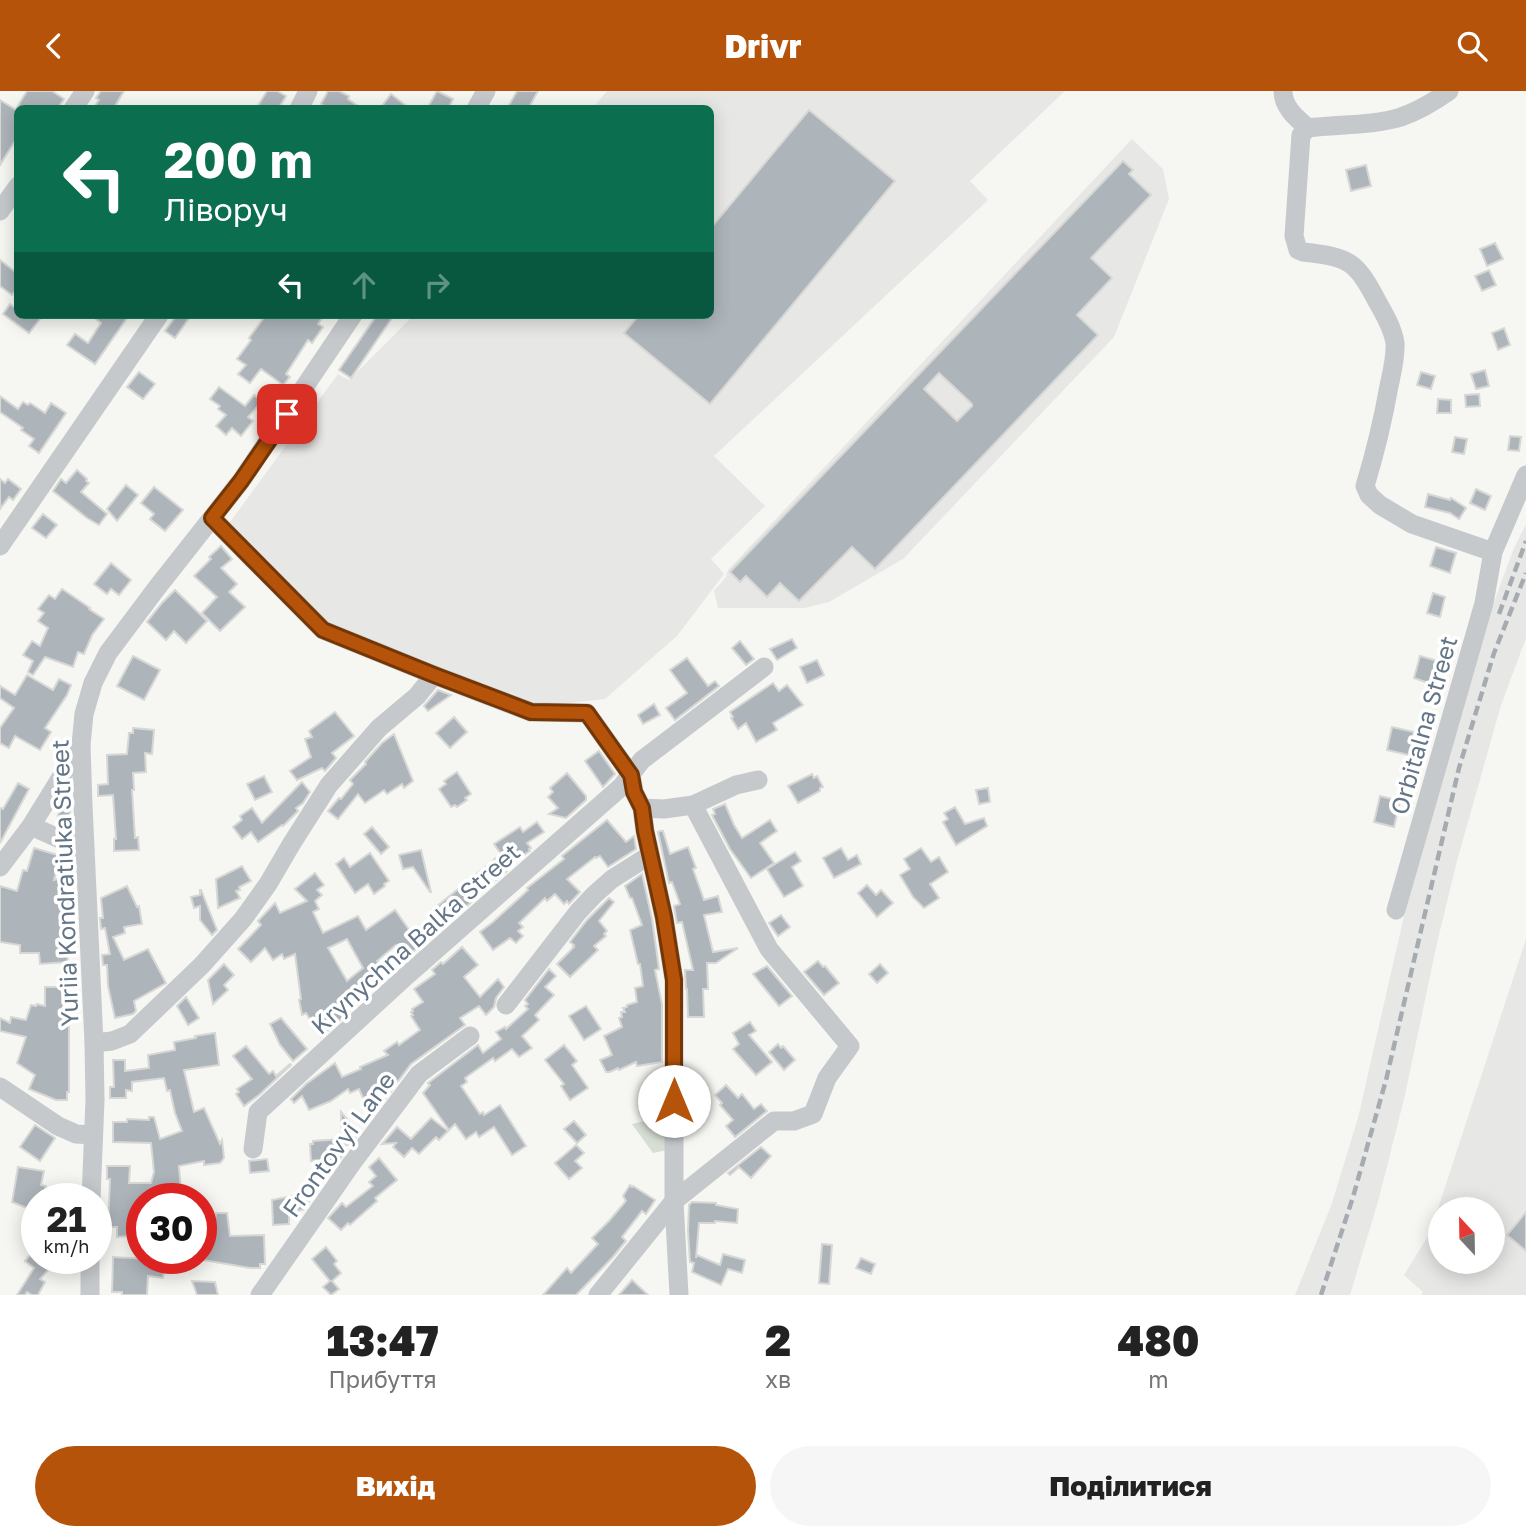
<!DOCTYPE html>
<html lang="uk">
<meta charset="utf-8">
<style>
body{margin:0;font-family:"Golos Text",sans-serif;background:#f6f6f6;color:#222;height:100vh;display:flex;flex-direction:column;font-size:26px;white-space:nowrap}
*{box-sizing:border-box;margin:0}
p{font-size:23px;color:#767676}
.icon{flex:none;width:38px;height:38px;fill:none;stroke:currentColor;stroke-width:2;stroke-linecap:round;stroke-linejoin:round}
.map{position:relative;height:1204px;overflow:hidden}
.sheet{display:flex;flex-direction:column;background:#fff;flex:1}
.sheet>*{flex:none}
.hud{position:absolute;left:14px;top:14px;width:700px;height:214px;border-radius:10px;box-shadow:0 4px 18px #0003;background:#0b6e4f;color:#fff;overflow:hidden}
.needle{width:46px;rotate:338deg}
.fabs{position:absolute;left:1428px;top:1106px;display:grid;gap:14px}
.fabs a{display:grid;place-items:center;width:77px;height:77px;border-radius:50%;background:#fff;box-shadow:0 4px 18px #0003;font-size:35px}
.speed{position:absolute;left:21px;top:1092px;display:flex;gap:14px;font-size:35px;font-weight:700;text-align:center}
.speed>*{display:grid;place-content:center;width:91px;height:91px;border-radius:50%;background:#fff;box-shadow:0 4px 18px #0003;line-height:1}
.speed small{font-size:18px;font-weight:400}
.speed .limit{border:10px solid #d22;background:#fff;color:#111}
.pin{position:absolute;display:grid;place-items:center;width:60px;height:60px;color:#fff;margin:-30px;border-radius:14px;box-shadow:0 4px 10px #0006}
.me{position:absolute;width:77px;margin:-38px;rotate:0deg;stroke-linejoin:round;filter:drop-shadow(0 0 5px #0008)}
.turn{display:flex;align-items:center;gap:24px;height:147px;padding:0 35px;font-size:32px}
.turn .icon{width:91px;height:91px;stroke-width:2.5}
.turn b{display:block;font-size:49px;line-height:60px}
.lanes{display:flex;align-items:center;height:66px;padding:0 35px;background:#0003;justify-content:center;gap:35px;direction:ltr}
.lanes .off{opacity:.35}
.eta{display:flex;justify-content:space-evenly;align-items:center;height:119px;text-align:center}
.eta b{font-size:42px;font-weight:800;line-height:49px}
.action{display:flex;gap:14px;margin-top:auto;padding:14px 35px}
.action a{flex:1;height:80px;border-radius:42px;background:#b45309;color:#fff;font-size:28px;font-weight:800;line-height:80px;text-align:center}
.action a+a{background:#f6f6f6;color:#222}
header{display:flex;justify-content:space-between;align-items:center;height:91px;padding:0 35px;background:#b45309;color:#fff;font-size:32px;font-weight:800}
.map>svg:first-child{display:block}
</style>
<header><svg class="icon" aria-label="back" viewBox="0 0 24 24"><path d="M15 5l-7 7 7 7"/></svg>Drivr<svg class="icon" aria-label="search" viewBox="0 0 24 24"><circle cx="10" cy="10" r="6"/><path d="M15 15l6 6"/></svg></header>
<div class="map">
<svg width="1526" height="1204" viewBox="0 0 1526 1204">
<rect width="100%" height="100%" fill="#f6f6f2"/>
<!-- built -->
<g fill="#e7e8e6" fill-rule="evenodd">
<path d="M607,0H1065L970,90L988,109L714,365L765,415L711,468L724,483L677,545L605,608L531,616L332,535L228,434L338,283L349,289L414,224H710V18L593,17Z"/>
<path d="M1132,48L1163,78L1169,108L1114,246L903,468L829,511L805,517H718L714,500L726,486L728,479Z"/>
<path d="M1526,433V547L1501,614L1457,770L1437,852L1405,1004L1379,1107L1350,1204H1295L1331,1115L1358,1027L1414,781L1474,565L1514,457Z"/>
<path d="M1526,848V1204H1421L1423,1201L1404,1184L1430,1142ZM1440,1118H1493V1171H1440Z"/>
</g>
<!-- green -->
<path fill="#d7ded3" d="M666,1025L667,1059L653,1062L632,1033Z"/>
<!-- building -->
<g fill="#adb5bb" stroke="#d7d7d5" stroke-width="2" fill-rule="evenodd">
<path d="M27,0H52L64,8L57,18H16Z"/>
<path d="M101,0H124L113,18H93L99,9L96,7Z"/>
<path d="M267,0H277L286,5L278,18H256Z"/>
<path d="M328,0H339L349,5L348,8L362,18H329L321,13Z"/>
<path d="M437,0L453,8L448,18H427Z"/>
<path d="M517,0H538L528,18H507Z"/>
<path d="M391,3L410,18H380Z"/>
<path d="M0,9L18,20V45L0,74Z"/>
<path d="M809,19L895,90L710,313L624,242L639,224H710V138Z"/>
<path d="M1123,70L1133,79L1129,83L1151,104L1091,167L1112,187L1077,224L1098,244L875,478L852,456L799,510L780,492L767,506L746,485L740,491L730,481ZM939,282L972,313V315L957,330L924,298Z"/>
<path d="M1366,74L1371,95L1351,100L1346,79Z"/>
<path d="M1495,152L1503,168L1487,175L1480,158Z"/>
<path d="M0,169L18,183V197L12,204L0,195Z"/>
<path d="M1489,179L1496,194L1482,200L1475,185Z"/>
<path d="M10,213L18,219V224H43L29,242L3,223Z"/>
<path d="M91,224H129L95,273L67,254L75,243L88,252L101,232Z"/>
<path d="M177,224H191L175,247L165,240Z"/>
<path d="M266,224H324L318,233L323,236L312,252L308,249L286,283L290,286L283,294L261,278L250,292L238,283L246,274L237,268L251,249L249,247Z"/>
<path d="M377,224H394L351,287L339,279Z"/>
<path d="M1504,237L1510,254L1498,259L1492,242Z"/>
<path d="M1485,279L1489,295L1476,298L1471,283Z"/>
<path d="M139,281L155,293L143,308L127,296Z"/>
<path d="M1421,281L1435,285L1431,298L1417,294Z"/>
<path d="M219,296L245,315L254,304L262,310L248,326L253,330L241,345L232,337L226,344L216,335L226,324L218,318L220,315L210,308Z"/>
<path d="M1479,303L1480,315L1466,316L1465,304Z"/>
<path d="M0,305L18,318L23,311L28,314L30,312L45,322L51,312L66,322L39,362L29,355L34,348L21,339L23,337L0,321Z"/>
<path d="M1438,308L1451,309V322H1437Z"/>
<path d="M1510,345L1521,346L1519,360L1508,359Z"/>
<path d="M1455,346L1467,348L1464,363L1452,361Z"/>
<path d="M77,379L87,388L86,390L89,392L81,401L107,423L99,434L87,427L53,400L61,388L66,392Z"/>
<path d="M0,388L5,392L8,388L21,398L13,409L9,406L0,418Z"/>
<path d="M126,394L138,404L117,430L107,418Z"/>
<path d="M154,396L183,419L165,440L150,428L154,423L141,412Z"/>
<path d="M1476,398L1491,405L1485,419L1470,412Z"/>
<path d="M1428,403L1450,409L1451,407L1466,417L1459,428L1450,422L1425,416Z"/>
<path d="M43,423L57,434L46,447L32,437Z"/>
<path d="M221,455L232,468L221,477L237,493L229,501L245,516L220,540L202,522L217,506L194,485L211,468L209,466Z"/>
<path d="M1436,456L1456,462L1450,482L1430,475Z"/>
<path d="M111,472L131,489L119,504L111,498L107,503L94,493Z"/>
<path d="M62,498L90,517L89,518L104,528L92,544L84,563L78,561L73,576L45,566L33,584L28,581L33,570L23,564L32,550L40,555L48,537L38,530L44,522L38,518L49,504L55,508Z"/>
<path d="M175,499L207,530L186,552L174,540L166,549L147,531L162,512Z"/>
<path d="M1433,502L1445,506L1440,526L1427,522Z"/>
<path d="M792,548L797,557L777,569L770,558Z"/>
<path d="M740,550L754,568L746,574L732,557Z"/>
<path d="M133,565L160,579L144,609L117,595Z"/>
<path d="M1420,565L1441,571L1434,594L1414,587Z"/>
<path d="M687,567L708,595L715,590L719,595L675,629L666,617L687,602L670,579Z"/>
<path d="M817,569L824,584L807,592L800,576Z"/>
<path d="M27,584L53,599L59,588L71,594L67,604L45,637L51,641L40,659L15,645L9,657L0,652V637L14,617L0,607V595L15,604Z"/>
<path d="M773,592L779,600L787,594L803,614L773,632L777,639L756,651L746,632L738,638L731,627L733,626L730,621Z"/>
<path d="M438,599L451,604L428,620L424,615Z"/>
<path d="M654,613L660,624L643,633L638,624Z"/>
<path d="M335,621L354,645L332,662L336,667L325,680L322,677L297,689L290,680L311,666L305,648L312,646L309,640Z"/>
<path d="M454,626L467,641L450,657L436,642Z"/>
<path d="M1392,636L1414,641L1409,664L1387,659Z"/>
<path d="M133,637L154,639L152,663L145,662L146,681L133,682L134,699H132L135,747L138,746L139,759L114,760V748H116L113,704L98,705V694L108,693L107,664L127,663L129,642H133Z"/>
<path d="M394,643L413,690L404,697L402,693L387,703L384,699L365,712L358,703L338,728L328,720L339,707L341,708L353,693L350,689L366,673L365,671L382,652Z"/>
<path d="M599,660L615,683L603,696L585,670Z"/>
<path d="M457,681L471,703L465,707L467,709L457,716L455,714L451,716L439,698L446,693L444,690Z"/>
<path d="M567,682L586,705V709L566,727L549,723L558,717L548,706L553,701L550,697Z"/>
<path d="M812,683L814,687L817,685L823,696L820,697V700L798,712L788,695Z"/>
<path d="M264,685L272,701L255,709L247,693Z"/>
<path d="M302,691L310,701L303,712L296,717L298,720L283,735L282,734L258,751L251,741L242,748L233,736L242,729L240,725L252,717L262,732Z"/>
<path d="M18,692L29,698L0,752V717L3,718Z"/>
<path d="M988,697L990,711L979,713L976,699Z"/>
<path d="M1380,705L1400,710L1394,736L1374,731Z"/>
<path d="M61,712L71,715L68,732L57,729Z"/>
<path d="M725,713L734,734L742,747L770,729L777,740L760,752L774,772L751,787L730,758L712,724L715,723L713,718Z"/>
<path d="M955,716L965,733L984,727L987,735L956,754L943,731L948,728L944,722Z"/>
<path d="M607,729L626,751L634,745L636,758L608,776L600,765L596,767L595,766L567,788L580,801L569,813L567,810L564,813L555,803L547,810L545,807L519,832L523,836L518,840L523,845L516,852L510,847L493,859L480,841L493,831L528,799L527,797L564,768L562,765Z"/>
<path d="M537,731L544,741L527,752L531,757L529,758L530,760L505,776L507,780L496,789L494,787L473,805L475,808L442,836L430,821L501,763L494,753L520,736L523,741Z"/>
<path d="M372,736L389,756L381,763L364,743Z"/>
<path d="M660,740H663L670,763L688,756L696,777L693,778L704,809L718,805L722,821L704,824L713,861L738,857L716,872H707L708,898H703L704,926H688L687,898H686L685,879H693L682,831L677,832L674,815L680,813L672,791L669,792L658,741Z"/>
<path d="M34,757L61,765L54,789L71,784L74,792L71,815L67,814V843H74V855H67L68,871L40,873L39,862H20V854L0,851V795L17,800L23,779L27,780Z"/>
<path d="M841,757L848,769L857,764L861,773L834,787L823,767Z"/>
<path d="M921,757L931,771L939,766L948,781L930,793L939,807L924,817L913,806L900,784L910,778L904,768Z"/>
<path d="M421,759L431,801H430L413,776L403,778L399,764Z"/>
<path d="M795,761L801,770L792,776L803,795L784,806L767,778Z"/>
<path d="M370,762L389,790L384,793L385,795L374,803L368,793L355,802L336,773L344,767L350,776Z"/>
<path d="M242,775L251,790L239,796L240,799L236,800L240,807L218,817L216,788Z"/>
<path d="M315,782L324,794L317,799L322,804L315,810L319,818L313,821L323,842L358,825L366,839L395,819L415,847L436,829L442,837L405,867L396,854L377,870L389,883L376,895L370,889L343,914L349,921L321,946L306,922L302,924L299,909L301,908L295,863L284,868L282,863L273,869L265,857L251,871L238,858L261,834L258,830L275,812L280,822L307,810L295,798ZM347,848L363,877L347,890L328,857Z"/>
<path d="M642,783L652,828L659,878L655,879L662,913V971L637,975L636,971L619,979L618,977L610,981H606L600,969L612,964L604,945L622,936L619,927L622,926L621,921H625L623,917L627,916V914L637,911L635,897L643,895L640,873H638L630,839L642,834L632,807H630L625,795Z"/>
<path d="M867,794L876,804L881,799L893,812L877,826L858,802Z"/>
<path d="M127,795L137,816L139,815L142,833L124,836L125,842L113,846L124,869L148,858L166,892L134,910L136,920L133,923L115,927L108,895L107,874H103L102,864L110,863L105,837L101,838L100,827H103L101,807Z"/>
<path d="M200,799H201L217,839L212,844L200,829V815L194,817L191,806L200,804Z"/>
<path d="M609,807L614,811L599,830L607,840L604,843L606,845L594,855L598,859L570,886L557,873L574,856L573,855L574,854L570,851L587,829Z"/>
<path d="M781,824L790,836L778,845L769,832Z"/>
<path d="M462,856L478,874L464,886L480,906L498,888L504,896L496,907L494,916L486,924L479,915L460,927L465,934L411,973L399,989L388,997L392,999L377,1019L370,1022L359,998L350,1002L348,998L331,1010L309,1019L302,1005L294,1012L291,1008L306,993L335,972L342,986L361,978L360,976L388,964L384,960L397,951L399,954L420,939L411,925L413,924L411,921L413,920L412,918L423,911L414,898L435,883L432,879L441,871L443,873Z"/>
<path d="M818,870L823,876L825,875L839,892L824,904L804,881Z"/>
<path d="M224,873L234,884L224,894L228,899L213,913L208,889Z"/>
<path d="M880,873L888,882L877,892L869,883Z"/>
<path d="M767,875L792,905L779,915L753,883Z"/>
<path d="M549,878L556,885L545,896L554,904L535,924L539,929L522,945L532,957L519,966L512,958L495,970L493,967L465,987L467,991L461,995L480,1023L483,1021L484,1024L500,1014L526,1055L512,1064L494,1036L479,1046L476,1041L466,1048L455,1033L449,1039L423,1002L430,994L428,992L478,954L483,962L501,948L496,941L505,936L506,938L528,918L525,915L528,913L525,909Z"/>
<path d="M45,896H64V921L69,922V1001H67V1009H56L29,998L35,984L17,972L26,946L0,940V927L10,932L11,926L26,929L31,914L36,915L37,913L45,915Z"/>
<path d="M186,906L199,927L188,934L177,915Z"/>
<path d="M586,915L601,938L584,949L569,925Z"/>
<path d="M281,927L307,958L293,970L280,954L270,933Z"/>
<path d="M750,931L756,940L749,944L772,971L756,984L733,958L739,953L733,942Z"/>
<path d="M215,942L219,974L184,979L194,1021L204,1017L220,1053L222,1049L224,1067L220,1072L204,1074V1070L179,1075L181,1100L156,1097V1108H142V1144L117,1146V1136H108L110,1088H107V1075H130L129,1092H151L154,1081L151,1052L113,1051V1031H127V1028L149,1029V1026H154L160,1048L182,1040L175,1022L170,999L167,1000L164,987L132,991V1000L126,999V1007H110V996H114L113,969H125V980L149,977L148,964L175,959L174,951L196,947L195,945Z"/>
<path d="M778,953L781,957L783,955L795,969L784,979L769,961Z"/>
<path d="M564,954L577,970L572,974L588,997L570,1009L561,995L564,993L545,969Z"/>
<path d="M246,955L269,983L273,980L276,985L290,973L291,974L259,1004L244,1015L236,1003L239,1001L237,998L252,988L233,965Z"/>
<path d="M726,994L738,1007L742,1003L754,1018L761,1013L767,1020L735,1046L726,1035L733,1029L720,1014L722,1012L715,1004Z"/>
<path d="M341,1021L359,1043L350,1054H343V1064L328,1085L324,1083H318L317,1069L311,1070L310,1053H313V1050L342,1048Z"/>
<path d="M431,1027L448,1040L439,1049L436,1046L419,1063L412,1057L404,1066L393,1056L396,1052L382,1053L397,1036L411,1048Z"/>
<path d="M574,1030L586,1044L577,1052L564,1038Z"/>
<path d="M35,1034L55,1047L40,1070L20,1056Z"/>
<path d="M576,1054L584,1062L575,1070L582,1077L569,1088L555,1072Z"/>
<path d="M761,1056L771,1065L751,1087L739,1076L730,1084L728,1082Z"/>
<path d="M379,1067L397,1089L375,1107L377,1110L350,1134L348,1132L341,1139L328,1127L342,1112L346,1116L373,1095L369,1091L376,1085L369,1076Z"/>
<path d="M267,1068L269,1080L250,1082L249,1070Z"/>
<path d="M18,1076L44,1080L41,1094L46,1095L43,1108H37V1121L12,1111Z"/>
<path d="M630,1094L632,1096L633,1095L655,1109L646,1123L642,1120L622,1146L626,1150L612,1167L576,1204H543L567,1177L571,1182L598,1153L592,1147L609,1130L626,1110L623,1105Z"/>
<path d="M307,1102L309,1112L305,1118L289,1122V1133L273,1134L272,1109Z"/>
<path d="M692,1111L716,1112V1114L738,1118L737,1132L715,1130V1132H699L696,1167L697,1164L720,1174L723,1163L745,1169L742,1182L728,1178L721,1194L692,1181L694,1172L690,1171L688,1140L689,1114Z"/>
<path d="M1526,1121V1160L1507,1144Z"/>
<path d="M216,1122H227L230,1145L264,1144L265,1173H260V1177H250L203,1169L206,1152L211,1153Z"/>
<path d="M822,1153L832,1154L829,1193L819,1192Z"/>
<path d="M326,1156L337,1170L334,1173L341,1182L332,1190L339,1198L331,1204L323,1196L330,1190L312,1168Z"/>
<path d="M35,1158L37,1160V1167H59L40,1188L45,1191L38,1204H32L27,1201L25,1204H17L34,1177L25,1170Z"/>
<path d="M113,1166L166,1169L163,1187L148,1185L147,1204H122V1201H112Z"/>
<path d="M861,1167L875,1173L871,1183L856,1177Z"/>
<path d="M632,1189L648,1204H619Z"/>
<path d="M192,1190L215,1191L218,1204H197Z"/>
</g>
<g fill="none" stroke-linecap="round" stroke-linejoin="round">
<!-- minor -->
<g stroke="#c5c9cc" stroke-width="19">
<path d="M1283,0C1283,16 1296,27 1308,37"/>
<path d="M1449,0C1435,10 1418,20 1401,26C1372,35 1337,33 1308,37L1301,44L1294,145L1298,159L1303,161C1350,166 1356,170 1378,212C1385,224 1393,238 1395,252C1396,265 1392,281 1389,295C1383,329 1375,362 1365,395L1369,404L1380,414L1412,433L1493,461"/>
<path d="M73,18L85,0"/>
<path d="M299,18L308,0"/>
<path d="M476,18L486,0"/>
<path d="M0,120L18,95"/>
<path d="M212,427L323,539L434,584L531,621L587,622L631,684L634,701L642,717L645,740L664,826L674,889V1110L679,1204"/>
<path d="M0,455L159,224"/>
<path d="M642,717L664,718L693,714L736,694L758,689"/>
<path d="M31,735L85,759"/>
<path d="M0,776L31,735L81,654"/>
<path d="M1396,819L1484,512L1493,461L1526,384"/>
<path d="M506,914L578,821L594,804L612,788L650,764"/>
<path d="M94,952L112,950L130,943L202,874L243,828L268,793L292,752L329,694L379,637L417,605L434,584"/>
<path d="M0,996L58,1035L76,1043L93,1044"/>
<path d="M253,1058L258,1021L404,887L621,696L642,669L764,576"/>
<path d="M91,1108L95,1009L94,952L83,714L81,654L84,623L93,592L108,562L156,498L241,390L353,224"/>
<path d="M90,1204V1167"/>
<path d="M260,1204L352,1072L419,983L470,945"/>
<path d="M598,1204L674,1110L774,1030H794L813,1023L827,987L850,955L769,858L693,714"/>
</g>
<!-- rail -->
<g stroke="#a5abb1" stroke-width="4.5" stroke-dasharray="10 5" stroke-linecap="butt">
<path d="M1499,523L1526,450"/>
<path d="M1321,1204L1353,1106L1386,989L1459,677L1494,562L1526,482"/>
</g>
</g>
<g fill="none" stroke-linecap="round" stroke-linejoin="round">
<!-- route casing -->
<g stroke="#753606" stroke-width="18">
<path id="route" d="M287,323L241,390L212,427L323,539L434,584L531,621L587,622L631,684L634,701L642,717L645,740L664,826L674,889V1010"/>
</g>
<!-- route -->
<use href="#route" stroke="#b45309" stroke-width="12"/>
</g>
<g text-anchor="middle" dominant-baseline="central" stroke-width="7" stroke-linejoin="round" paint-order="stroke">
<!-- street labels -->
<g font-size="24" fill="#637586" stroke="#fff">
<text transform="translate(1423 634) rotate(-74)">Orbitalna Street</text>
<text transform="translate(64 792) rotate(-92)">Yuriia Kondratiuka Street</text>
<text transform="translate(415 847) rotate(-42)">Krynychna Balka Street</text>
<text transform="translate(338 1053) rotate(-54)">Frontovyi Lane</text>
</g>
</g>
</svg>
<div class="fabs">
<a><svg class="needle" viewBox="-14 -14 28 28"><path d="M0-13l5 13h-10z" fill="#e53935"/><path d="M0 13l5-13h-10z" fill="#767676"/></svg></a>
</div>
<div class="speed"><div>21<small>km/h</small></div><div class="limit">30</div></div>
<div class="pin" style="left:287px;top:323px;background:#d93025"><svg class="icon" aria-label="arrive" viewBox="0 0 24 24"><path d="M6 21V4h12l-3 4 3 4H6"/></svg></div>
<svg class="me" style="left:674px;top:1010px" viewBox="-20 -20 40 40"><circle r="19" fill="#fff"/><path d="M0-13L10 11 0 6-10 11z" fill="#b45309"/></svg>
<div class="hud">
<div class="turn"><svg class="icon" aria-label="left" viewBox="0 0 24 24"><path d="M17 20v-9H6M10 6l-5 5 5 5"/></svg><div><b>200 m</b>Ліворуч</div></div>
<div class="lanes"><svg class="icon" aria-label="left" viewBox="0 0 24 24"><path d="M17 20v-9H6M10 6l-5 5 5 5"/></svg><svg class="icon off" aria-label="ahead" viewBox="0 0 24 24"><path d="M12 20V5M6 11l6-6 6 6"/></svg><svg class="icon off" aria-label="right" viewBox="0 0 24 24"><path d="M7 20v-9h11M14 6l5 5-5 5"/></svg></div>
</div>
</div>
<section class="sheet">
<div class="eta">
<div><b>13:47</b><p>Прибуття</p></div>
<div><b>2</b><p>хв</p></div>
<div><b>480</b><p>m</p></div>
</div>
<div class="action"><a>Вихід</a><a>Поділитися</a></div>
</section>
